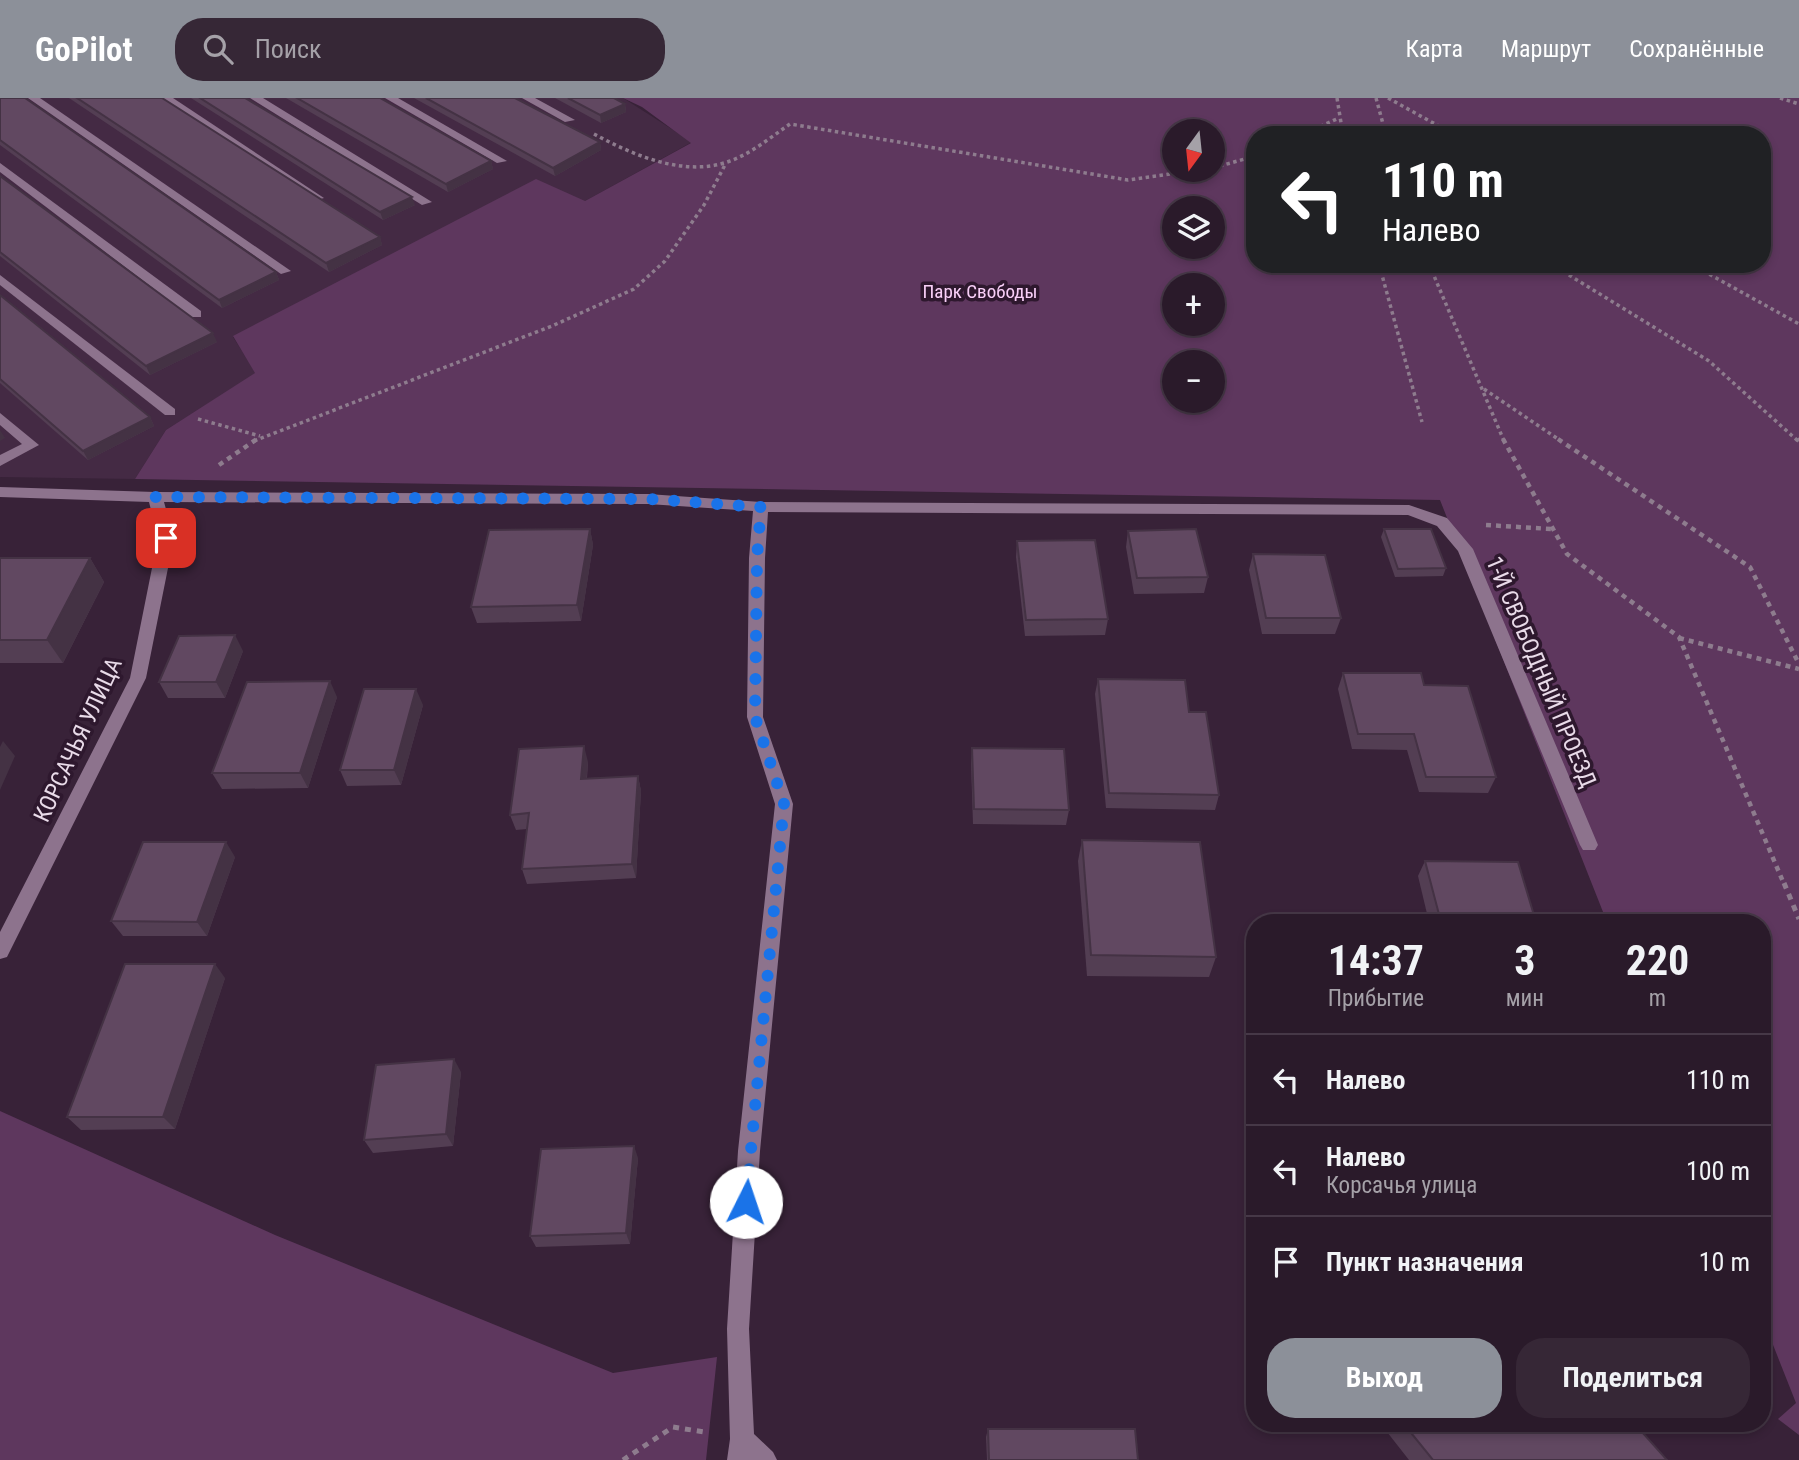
<!DOCTYPE html>
<html lang="ru">
<meta charset="utf-8">
<style>
body{margin:0;font-family:"Roboto Condensed",sans-serif;background:#362736;color:#f1f3f6;height:100vh;display:flex;flex-direction:column;font-size:26px;white-space:nowrap}
*{box-sizing:border-box;margin:0}
p{font-size:23px;color:#a5a1a8}
.icon{flex:none;width:38px;height:38px;fill:none;stroke:currentColor;stroke-width:2;stroke-linecap:round;stroke-linejoin:round}
.map{position:relative;flex:1;overflow:hidden}
.panel{position:absolute;left:1246px;top:816px;width:525px;height:518px;display:flex;flex-direction:column;background:#2a1a2a;border-radius:28px;box-shadow:0 4px 10px #0003,0 0 0 2px #463847}
.panel>*{flex:none}
.banner{position:absolute;left:1246px;top:28px;width:525px;height:147px;border-radius:28px;box-shadow:0 4px 10px #0003,0 0 0 2px #463847;background:#202124;color:#fff;overflow:hidden}
.needle{width:46px;rotate:195deg}
.tools{position:absolute;left:1162px;top:21px;display:grid;gap:14px}
.tools a{display:grid;place-items:center;width:63px;height:63px;border-radius:50%;background:#2a1a2a;box-shadow:0 4px 10px #0003,0 0 0 2px #463847;font-size:35px}
.pin{position:absolute;display:grid;place-items:center;width:60px;height:60px;color:#fff;margin:-30px;border-radius:14px;box-shadow:0 4px 10px #0006}
.me{position:absolute;width:77px;margin:-38px;rotate:4deg;stroke-linejoin:round;filter:drop-shadow(0 0 5px #0008)}
.turn{display:flex;align-items:center;gap:24px;height:147px;padding:0 21px;font-size:32px}
.turn .icon{width:91px;height:91px;stroke-width:2.5}
.turn b{display:block;font-size:49px;line-height:60px}
.eta{display:flex;justify-content:space-evenly;align-items:center;height:119px;text-align:center}
.eta b{font-size:42px;font-weight:700;line-height:49px}
.cta{display:flex;gap:14px;margin-top:auto;padding:14px 21px}
.cta a{flex:1;height:80px;border-radius:28px;background:#8c9099;color:#fff;font-size:28px;font-weight:700;line-height:80px;text-align:center}
.cta a+a{background:#362736;color:#f1f3f6}
ul{padding:0;list-style:none}
li{display:flex;align-items:center;gap:21px;height:91px;padding:0 21px;border-top:2px solid #463847}
li div{flex:1}
li b{display:block;font-size:26px}
li em{font-style:normal}
header{display:flex;align-items:center;gap:42px;box-sizing:border-box;height:98px;padding:0 35px;background:#8c9099;color:#fff}
header strong{font-size:33px}
nav{display:flex;gap:38px;margin-inline-start:auto;font-size:24px}
.search{width:490px;height:63px;background:#362736;display:flex;align-items:center;gap:18px;box-sizing:border-box;padding:0 24px;border-radius:28px;color:#a5a1a8;font-size:26px}
.map>svg:first-child{display:block}
</style>
<header>
<strong>GoPilot</strong>
<div class="search"><svg class="icon" aria-label="search" viewBox="0 0 24 24"><circle cx="10" cy="10" r="6"/><path d="M15 15l6 6"/></svg>Поиск</div>
<nav><a>Карта</a><a>Маршрут</a><a>Сохранённые</a></nav>
</header>
<div class="map">
<svg width="1799" height="1362" viewBox="0 0 1799 1362">
<rect width="100%" height="100%" fill="#382238"/>
<!-- built -->
<path fill="#442a44" d="M0,0H623L692,44L585,103L233,239L256,275L166,332L135,381L0,379Z"/>
<!-- green -->
<g fill="#5e375e" fill-rule="evenodd">
<path d="M623,0H1799V1337L1778,1321L1796,1305L1762,1219V824H1607L1440,402L135,381L166,332L255,275L233,238L536,81L585,103L691,45L642,9ZM1174,33H1213V72H1174ZM1255,37H1762V166H1255ZM1174,110H1213V149H1174ZM1174,187H1213V226H1174ZM1174,264H1213V303H1174Z"/>
<path d="M0,1013L275,1137L613,1275L717,1259L706,1362H0Z"/>
</g>
<g fill="none" stroke-linecap="round" stroke-linejoin="round">
<!-- path-far2 -->
<g stroke="#8e7c8e" stroke-width="3.5" stroke-dasharray="3.5 3.5" stroke-linecap="butt">
<path d="M1337,0L1343,37"/>
<path d="M1376,0L1386,37"/>
<path d="M1388,0L1455,37"/>
<path d="M1780,0L1799,6"/>
<path d="M594,36C633,57 685,80 730,63C752,55 771,39 790,26L1128,82L1198,72"/>
<path d="M1301,37L1339,20"/>
<path d="M1213,70L1255,58"/>
<path d="M1379,166L1422,324"/>
<path d="M1429,166L1504,343"/>
<path d="M1551,166L1709,263L1798,343"/>
<path d="M1691,166L1799,226"/>
<path d="M1484,291L1561,343"/>
<path d="M198,321L260,338"/>
<path d="M254,343L552,228L634,191L665,163L704,107L726,65"/>
</g>
<!-- path-far1 -->
<g stroke="#8e7c8e" stroke-width="4.5" stroke-dasharray="5 5" stroke-linecap="butt">
<path d="M1503,341L1567,456L1679,539L1784,786"/>
<path d="M1558,341L1750,469L1799,566"/>
<path d="M1797,341L1799,343"/>
<path d="M219,367L257,341"/>
<path d="M1486,427L1551,431"/>
<path d="M1679,540L1799,571"/>
</g>
<!-- path -->
<g stroke="#8e7c8e" stroke-width="5" stroke-dasharray="6 6" stroke-linecap="butt">
<path d="M1784,785L1799,821"/>
<path d="M623,1362L673,1329L704,1334"/>
</g>
<!-- minor -->
<g fill="#8d738d" fill-rule="evenodd">
<path d="M28,0H40L291,173L281,176Z"/>
<path d="M161,0H173L324,100L314,103Z"/>
<path d="M250,0H263L432,104L422,107Z"/>
<path d="M385,0H398L507,63L497,65Z"/>
<path d="M522,0H535L575,22L565,24Z"/>
<path d="M0,65L201,213V219H191L0,74Z"/>
<path d="M0,177L175,311V317H165L0,187Z"/>
<path d="M0,315L39,347L0,368V357L22,346L0,327Z"/>
<path d="M0,389L155,394L648,396L761,404L1409,407L1447,420L1473,451L1598,747L1595,752H1583L1580,747L1458,453L1437,428L1408,417L768,414L765,460L763,619L793,706L760,1053L749,1231L754,1336L773,1354L777,1362H727L730,1341L727,1231L738,1053L775,706L747,619L749,460L753,413L648,406L164,404L174,440L146,580L7,859L0,861V834L130,580L158,440L149,404L0,399Z"/>
</g>
</g>
<!-- wall -->
<g fill="#533e53">
<path d="M0,0L276,174L279,182L222,210L0,47Z"/>
<path d="M69,0H162L380,139L382,147L329,174Z"/>
<path d="M191,0H245L415,107L383,122Z"/>
<path d="M286,0H380L491,63L493,71L448,94Z"/>
<path d="M414,0H515L600,44L601,52L555,78Z"/>
<path d="M555,0H614L625,6L626,14L601,25Z"/>
<path d="M0,78L217,244L150,277L0,158Z"/>
<path d="M0,197L150,319L154,328L88,362L0,285Z"/>
<path d="M590,431L593,447L581,523L477,525L471,509Z"/>
<path d="M1384,431L1446,470L1443,478L1395,479L1381,439Z"/>
<path d="M1128,433L1208,479L1204,495L1134,496L1126,449Z"/>
<path d="M1017,443L1108,521L1105,537L1025,538L1016,459Z"/>
<path d="M1253,456L1341,520L1335,536H1262L1249,472Z"/>
<path d="M0,460H90L104,484L63,565H0Z"/>
<path d="M243,553L225,600H168L159,584Z"/>
<path d="M1343,575L1424,587L1496,679L1488,695L1419,694L1407,652L1352,651L1338,591Z"/>
<path d="M1098,581L1189,614L1219,697L1215,712L1106,710L1095,596Z"/>
<path d="M337,599L308,690L222,691L212,675Z"/>
<path d="M423,607L401,687L347,688L340,672Z"/>
<path d="M972,650L1069,712L1066,727L973,726L971,665Z"/>
<path d="M588,664L587,680L638,678L641,693L636,780L527,786L522,771L527,731L516,732L510,717Z"/>
<path d="M1082,742L1216,859L1209,879L1087,878L1078,763Z"/>
<path d="M235,759L207,838H123L111,823Z"/>
<path d="M1425,763L1536,824H1429L1418,778Z"/>
<path d="M225,880L175,1031L81,1032L67,1019Z"/>
<path d="M461,974L453,1048L373,1055L364,1042Z"/>
<path d="M638,1060L630,1146L536,1149L530,1138Z"/>
<path d="M1380,1325H1574L1577,1328L1582,1325H1634L1667,1362H1409Z"/>
<path d="M988,1331L1138,1362H987L986,1339Z"/>
</g>
<!-- shaded-wall -->
<g fill="#443244">
<path d="M625,6L626,14L601,25L600,17Z"/>
<path d="M600,44L601,52L555,78L553,70Z"/>
<path d="M491,63L493,71L448,94L446,86Z"/>
<path d="M412,99L415,107L383,122L380,114Z"/>
<path d="M380,139L382,147L329,174L326,165Z"/>
<path d="M276,174L279,182L222,210L219,202Z"/>
<path d="M213,235L217,244L150,277L146,268Z"/>
<path d="M150,319L154,328L88,362L83,353Z"/>
<path d="M0,332L5,340L0,343Z"/>
<path d="M590,431L593,447L581,523L577,507Z"/>
<path d="M90,460L104,484L63,565L47,542Z"/>
<path d="M235,537L243,553L225,600L216,584Z"/>
<path d="M330,583L337,599L308,690L300,675Z"/>
<path d="M416,591L423,607L401,687L394,672Z"/>
<path d="M3,643L15,658L0,692V649Z"/>
<path d="M584,648L588,664L585,696L581,681Z"/>
<path d="M638,678L641,693L636,780L632,766Z"/>
<path d="M226,744L235,759L207,838L197,824Z"/>
<path d="M215,866L225,880L175,1031L163,1019Z"/>
<path d="M454,961L461,974L453,1048L446,1036Z"/>
<path d="M634,1048L638,1060L630,1146L626,1135Z"/>
</g>
<!-- building -->
<g fill="#614861" stroke="#443244" stroke-width="2">
<path d="M0,0H25L276,174L219,202L0,42Z"/>
<path d="M77,0H162L380,139L326,165Z"/>
<path d="M200,0H245L412,99L380,114Z"/>
<path d="M297,0H380L491,63L446,86Z"/>
<path d="M426,0H515L600,44L553,70Z"/>
<path d="M568,0H614L625,6L600,17Z"/>
<path d="M0,78L213,235L146,268L0,154Z"/>
<path d="M0,197L150,319L83,353L0,281Z"/>
<path d="M590,431L577,507L471,509L489,432Z"/>
<path d="M1196,431L1208,479L1137,480L1128,433Z"/>
<path d="M1384,431H1431L1446,470L1398,471Z"/>
<path d="M1095,442L1108,521L1026,522L1017,443Z"/>
<path d="M1253,456L1325,457L1341,520H1266Z"/>
<path d="M0,460H90L47,542H0Z"/>
<path d="M235,537L216,584H159L179,538Z"/>
<path d="M1343,575H1421L1424,587L1468,588L1496,679H1426L1414,636H1358Z"/>
<path d="M1098,581L1185,582L1189,614H1206L1219,697L1109,695Z"/>
<path d="M330,583L300,675H212L247,584Z"/>
<path d="M364,591H416L394,672H340Z"/>
<path d="M584,648L581,681L638,678L632,766L522,771L529,715L510,717L519,651Z"/>
<path d="M972,650L1064,651L1069,712L974,711Z"/>
<path d="M1082,742L1200,744L1216,859L1091,857Z"/>
<path d="M143,744H226L197,824L111,823Z"/>
<path d="M1425,763L1518,764L1536,824H1441Z"/>
<path d="M125,866H215L163,1019H67Z"/>
<path d="M454,961L446,1036L364,1042L376,967Z"/>
<path d="M634,1048L626,1135L530,1138L541,1051Z"/>
<path d="M1403,1325H1574L1578,1330L1585,1325H1634L1667,1362H1433Z"/>
<path d="M988,1331H1135L1138,1362H989Z"/>
</g>
<g fill="none" stroke-linecap="round" stroke-linejoin="round">
<!-- route -->
<path stroke="#1a73e8" stroke-width="12" stroke-dasharray="0 21.6" d="M166,440L155,399L648,401L761,409L757,460L755,619L784,706L746,1104"/>
</g>
<g text-anchor="middle" dominant-baseline="central" stroke-width="7" stroke-linejoin="round" paint-order="stroke">
<!-- far-park labels -->
<g font-size="19" fill="#f9cff8" stroke="#2e182e">
<text x="980" y="193">Парк Свободы</text>
</g>
<!-- street labels -->
<g font-size="23" fill="#e9dbe9" stroke="#2e182e">
<text transform="translate(1541 574) rotate(67)">1-Й СВОБОДНЫЙ ПРОЕЗД</text>
<text transform="translate(78 642) rotate(-65)">КОРСАЧЬЯ УЛИЦА</text>
</g>
</g>
</svg>
<div class="tools">
<a><svg class="needle" viewBox="-14 -14 28 28"><path d="M0-13l5 13h-10z" fill="#e53935"/><path d="M0 13l5-13h-10z" fill="#a5a1a8"/></svg></a>
<a><svg class="icon" aria-label="layers" viewBox="0 0 24 24"><path d="M12 4l9 5-9 5-9-5zM3 14l9 5 9-5"/></svg></a>
<a>+</a>
<a>−</a>
</div>
<div class="pin" style="left:166px;top:440px;background:#d93025"><svg class="icon" aria-label="arrive" viewBox="0 0 24 24"><path d="M6 21V4h12l-3 4 3 4H6"/></svg></div>
<svg class="me" style="left:746px;top:1104px" viewBox="-20 -20 40 40"><circle r="19" fill="#fff"/><path d="M0-13L10 11 0 6-10 11z" fill="#1a73e8"/></svg>
<div class="banner">
<div class="turn"><svg class="icon" aria-label="left" viewBox="0 0 24 24"><path d="M17 20v-9H6M10 6l-5 5 5 5"/></svg><div><b>110 m</b>Налево</div></div>
</div>
<section class="panel">
<div class="eta">
<div><b>14:37</b><p>Прибытие</p></div>
<div><b>3</b><p>мин</p></div>
<div><b>220</b><p>m</p></div>
</div>
<ul>
<li><svg class="icon" aria-label="left" viewBox="0 0 24 24"><path d="M17 20v-9H6M10 6l-5 5 5 5"/></svg><div><b>Налево</b></div><em>110 m</em></li>
<li><svg class="icon" aria-label="left" viewBox="0 0 24 24"><path d="M17 20v-9H6M10 6l-5 5 5 5"/></svg><div><b>Налево</b><p>Корсачья улица</p></div><em>100 m</em></li>
<li><svg class="icon" aria-label="arrive" viewBox="0 0 24 24"><path d="M6 21V4h12l-3 4 3 4H6"/></svg><div><b>Пункт назначения</b></div><em>10 m</em></li>
</ul>
<div class="cta"><a>Выход</a><a>Поделиться</a></div>
</section>
</div>
